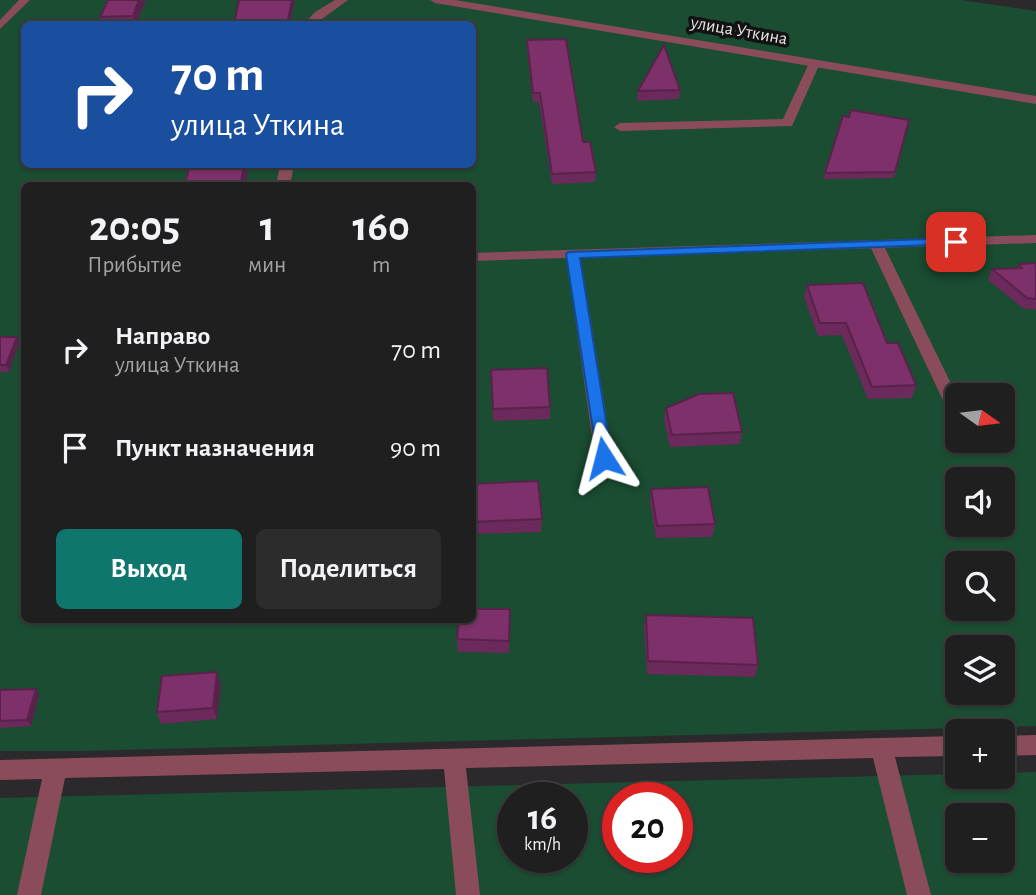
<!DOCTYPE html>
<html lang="ru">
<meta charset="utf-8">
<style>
body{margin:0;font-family:"Alegreya Sans",sans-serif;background:#2d2c2d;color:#f1f3f6;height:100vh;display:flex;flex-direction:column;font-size:26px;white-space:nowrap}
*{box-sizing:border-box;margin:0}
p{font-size:23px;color:#a2a2a5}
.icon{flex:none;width:38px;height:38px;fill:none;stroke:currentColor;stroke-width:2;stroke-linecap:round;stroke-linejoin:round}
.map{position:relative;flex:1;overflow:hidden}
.panel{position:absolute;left:21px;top:182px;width:455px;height:441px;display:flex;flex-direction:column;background:#201f20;border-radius:10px;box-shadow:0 2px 5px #0004,0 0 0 2px #3d3d3e}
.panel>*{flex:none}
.guide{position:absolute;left:21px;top:21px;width:455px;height:147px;border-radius:10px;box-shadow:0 2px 5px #0004,0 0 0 2px #3d3d3e;background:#1a4fa0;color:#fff;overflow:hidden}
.needle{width:46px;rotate:104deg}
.buttons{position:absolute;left:945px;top:383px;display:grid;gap:14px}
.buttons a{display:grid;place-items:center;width:70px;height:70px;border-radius:10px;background:#201f20;box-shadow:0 2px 5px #0004,0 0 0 2px #3d3d3e;font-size:35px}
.speed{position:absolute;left:497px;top:782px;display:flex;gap:14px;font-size:35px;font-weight:700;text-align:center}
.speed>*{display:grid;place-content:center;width:91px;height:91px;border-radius:50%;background:#201f20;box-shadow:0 2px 5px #0004,0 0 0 2px #3d3d3e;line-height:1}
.speed small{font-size:18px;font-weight:400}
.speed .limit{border:10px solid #d22;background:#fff;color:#111}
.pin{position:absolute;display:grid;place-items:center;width:60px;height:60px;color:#fff;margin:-30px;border-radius:14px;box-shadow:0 4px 10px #0006}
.me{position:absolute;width:77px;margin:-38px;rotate:351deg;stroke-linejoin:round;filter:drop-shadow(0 0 5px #0008)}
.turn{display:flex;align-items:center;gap:24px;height:147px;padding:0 35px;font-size:32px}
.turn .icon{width:91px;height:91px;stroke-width:2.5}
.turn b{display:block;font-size:49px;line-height:60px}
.eta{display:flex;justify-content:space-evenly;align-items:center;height:119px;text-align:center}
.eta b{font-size:42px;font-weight:700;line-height:49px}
.primary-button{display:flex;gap:14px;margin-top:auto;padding:14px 35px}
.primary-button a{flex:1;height:80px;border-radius:10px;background:#0f766e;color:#fff;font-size:28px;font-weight:700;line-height:80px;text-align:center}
.primary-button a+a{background:#2d2c2d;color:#f1f3f6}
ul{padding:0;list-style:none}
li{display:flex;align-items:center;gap:21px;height:98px;padding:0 35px}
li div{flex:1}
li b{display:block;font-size:26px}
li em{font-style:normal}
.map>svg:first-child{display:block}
</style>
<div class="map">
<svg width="1036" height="895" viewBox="0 0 1036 895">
<rect width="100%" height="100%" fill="#2b292b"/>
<!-- green -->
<g fill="#1a4d32" fill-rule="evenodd">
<path d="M0,0H961L1036,11V726L82,751H0ZM24,24H472V164H24ZM24,186H472V620H24ZM957,396H1003V441H957ZM957,480H1003V525H957ZM957,564H1003V609H957ZM957,648H1003V693H957Z"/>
<path d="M1036,772V895H0V798L957,774V777H1003V773ZM513,798H572V858H513ZM618,798H677V858H618ZM957,816H1003V861H957Z"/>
</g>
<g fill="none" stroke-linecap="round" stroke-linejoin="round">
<!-- service -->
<g fill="#8a4c5a" fill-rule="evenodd">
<path d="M810,61L820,63L792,126L620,131L614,127L620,123L783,119Z"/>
<path d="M876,240L883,244L957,396V419L949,413L869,244Z"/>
<path d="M573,250L580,254L613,458L610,462H598L595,458L566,254Z"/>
</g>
<!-- minor -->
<g fill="#8a4c5a" fill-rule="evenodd">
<path d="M19,0H30L0,29V20Z"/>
<path d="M335,0H348L315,24H304L315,12Z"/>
<path d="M430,0H455L1036,96V104L435,3Z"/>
<path d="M280,164H294L290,186H276Z"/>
<path d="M1036,235V243L472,261V253Z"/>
<path d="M1036,735V755L1003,756V736Z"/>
<path d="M957,736V756L895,757L931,895H907L873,758L466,768L480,895H456L444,769L65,778L41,895H17L42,779L0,780V760Z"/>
</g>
</g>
<!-- wall -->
<g fill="#6c295b">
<path d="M108,0H146L136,24H103L100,17Z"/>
<path d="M527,40L583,142L596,172L595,182L552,184L539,102L533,103L527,50Z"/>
<path d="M680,90L679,99L637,101L638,91Z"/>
<path d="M849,117L909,120L894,178L823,179L825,173Z"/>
<path d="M190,164H249L245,186H186Z"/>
<path d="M1036,263V310L1023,308L988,280L992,269H1017L1019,264Z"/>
<path d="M807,285L887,343L916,385L912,398L868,399L842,335L818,336L804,297Z"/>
<path d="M0,337H17L19,343L9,372H0Z"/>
<path d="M491,370L550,407V419L493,421Z"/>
<path d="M666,408L742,432L740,444L670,447L664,420Z"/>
<path d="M472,484L542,519L541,532L472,534Z"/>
<path d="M651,489L715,524L712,537L656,538L650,501Z"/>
<path d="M646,615L758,665L755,677L647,674L644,627Z"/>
<path d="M510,622L509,653L458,652L457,639Z"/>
<path d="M221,684L217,719L161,724L157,712Z"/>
<path d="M0,690L39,695L31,726L0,728Z"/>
</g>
<!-- shaded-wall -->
<g fill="#58224a">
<path d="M139,0H146L136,24H135L133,16Z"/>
<path d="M292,0H295L290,24H287Z"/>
<path d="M244,164H249L245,186H241V182Z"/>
<path d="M17,337L19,343L9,372L6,365Z"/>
<path d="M217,672L221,684L217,719L213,708Z"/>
<path d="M36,689L39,695L31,726L27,720Z"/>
</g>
<!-- building -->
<g fill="#7d306a" stroke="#58224a" stroke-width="2">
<path d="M108,0H139L133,16L100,17Z"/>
<path d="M239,0H292L287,24H234Z"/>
<path d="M566,39L583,142H590L596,172L552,174L540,93H533L527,40Z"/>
<path d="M664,45L680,90L638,91Z"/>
<path d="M851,110L909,120L895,172L825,173L843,116L849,117Z"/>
<path d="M190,164H244L241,182L185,184Z"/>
<path d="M1036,263V299L1027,298L992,269L1022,268L1019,264Z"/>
<path d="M863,283L887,343H898L916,385L872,387L846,323H820L807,285Z"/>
<path d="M0,337H17L6,365H0Z"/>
<path d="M547,368L550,407L493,409L491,370Z"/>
<path d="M733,393L742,432L672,435L666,408L699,394Z"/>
<path d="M538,481L542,519L472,522V484Z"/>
<path d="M708,487L715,524L657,526L651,489Z"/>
<path d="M472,609H510L509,641L457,639L459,620H472Z"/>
<path d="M646,615L753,618L758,665L648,661Z"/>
<path d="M217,672L213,708L157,712L162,676Z"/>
<path d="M36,689L27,720L0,721V690Z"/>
</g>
<!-- route -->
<path fill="#1a73e8" stroke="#114b97" stroke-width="2" d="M956,238L961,239V244L580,258L612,458L610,462H598L566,254L568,252Z"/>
<g text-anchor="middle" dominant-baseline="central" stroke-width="7" stroke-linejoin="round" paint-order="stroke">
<!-- far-street labels -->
<g font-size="18" fill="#e5e3e5" stroke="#131213">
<text transform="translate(739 31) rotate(10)">улица Уткина</text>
</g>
</g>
</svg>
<div class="buttons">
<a><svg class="needle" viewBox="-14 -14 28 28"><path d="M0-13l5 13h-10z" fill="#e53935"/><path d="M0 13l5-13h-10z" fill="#a2a2a5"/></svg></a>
<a><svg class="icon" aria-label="sound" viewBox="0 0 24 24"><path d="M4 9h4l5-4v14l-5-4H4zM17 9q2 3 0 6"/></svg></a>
<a><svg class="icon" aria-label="search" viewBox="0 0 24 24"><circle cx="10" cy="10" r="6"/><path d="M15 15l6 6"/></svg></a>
<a><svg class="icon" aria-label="layers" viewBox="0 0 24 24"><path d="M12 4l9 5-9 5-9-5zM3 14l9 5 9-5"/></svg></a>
<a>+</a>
<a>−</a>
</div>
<div class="speed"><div>16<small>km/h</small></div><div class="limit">20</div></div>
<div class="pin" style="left:956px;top:242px;background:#d93025"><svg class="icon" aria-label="arrive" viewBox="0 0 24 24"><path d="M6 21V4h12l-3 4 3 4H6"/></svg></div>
<svg class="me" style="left:604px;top:458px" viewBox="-20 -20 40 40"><path d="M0-17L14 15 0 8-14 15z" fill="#1a73e8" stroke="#fff" stroke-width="4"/></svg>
<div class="guide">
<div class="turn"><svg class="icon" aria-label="right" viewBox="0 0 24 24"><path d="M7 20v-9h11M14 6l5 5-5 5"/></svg><div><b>70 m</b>улица Уткина</div></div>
</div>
<section class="panel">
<div class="eta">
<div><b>20:05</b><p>Прибытие</p></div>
<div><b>1</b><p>мин</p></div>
<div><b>160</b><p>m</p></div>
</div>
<ul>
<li><svg class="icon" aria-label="right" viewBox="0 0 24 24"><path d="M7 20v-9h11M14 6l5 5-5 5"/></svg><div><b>Направо</b><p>улица Уткина</p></div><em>70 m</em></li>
<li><svg class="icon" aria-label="arrive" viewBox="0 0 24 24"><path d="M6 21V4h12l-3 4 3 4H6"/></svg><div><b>Пункт назначения</b></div><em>90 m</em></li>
</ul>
<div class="primary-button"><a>Выход</a><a>Поделиться</a></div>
</section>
</div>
